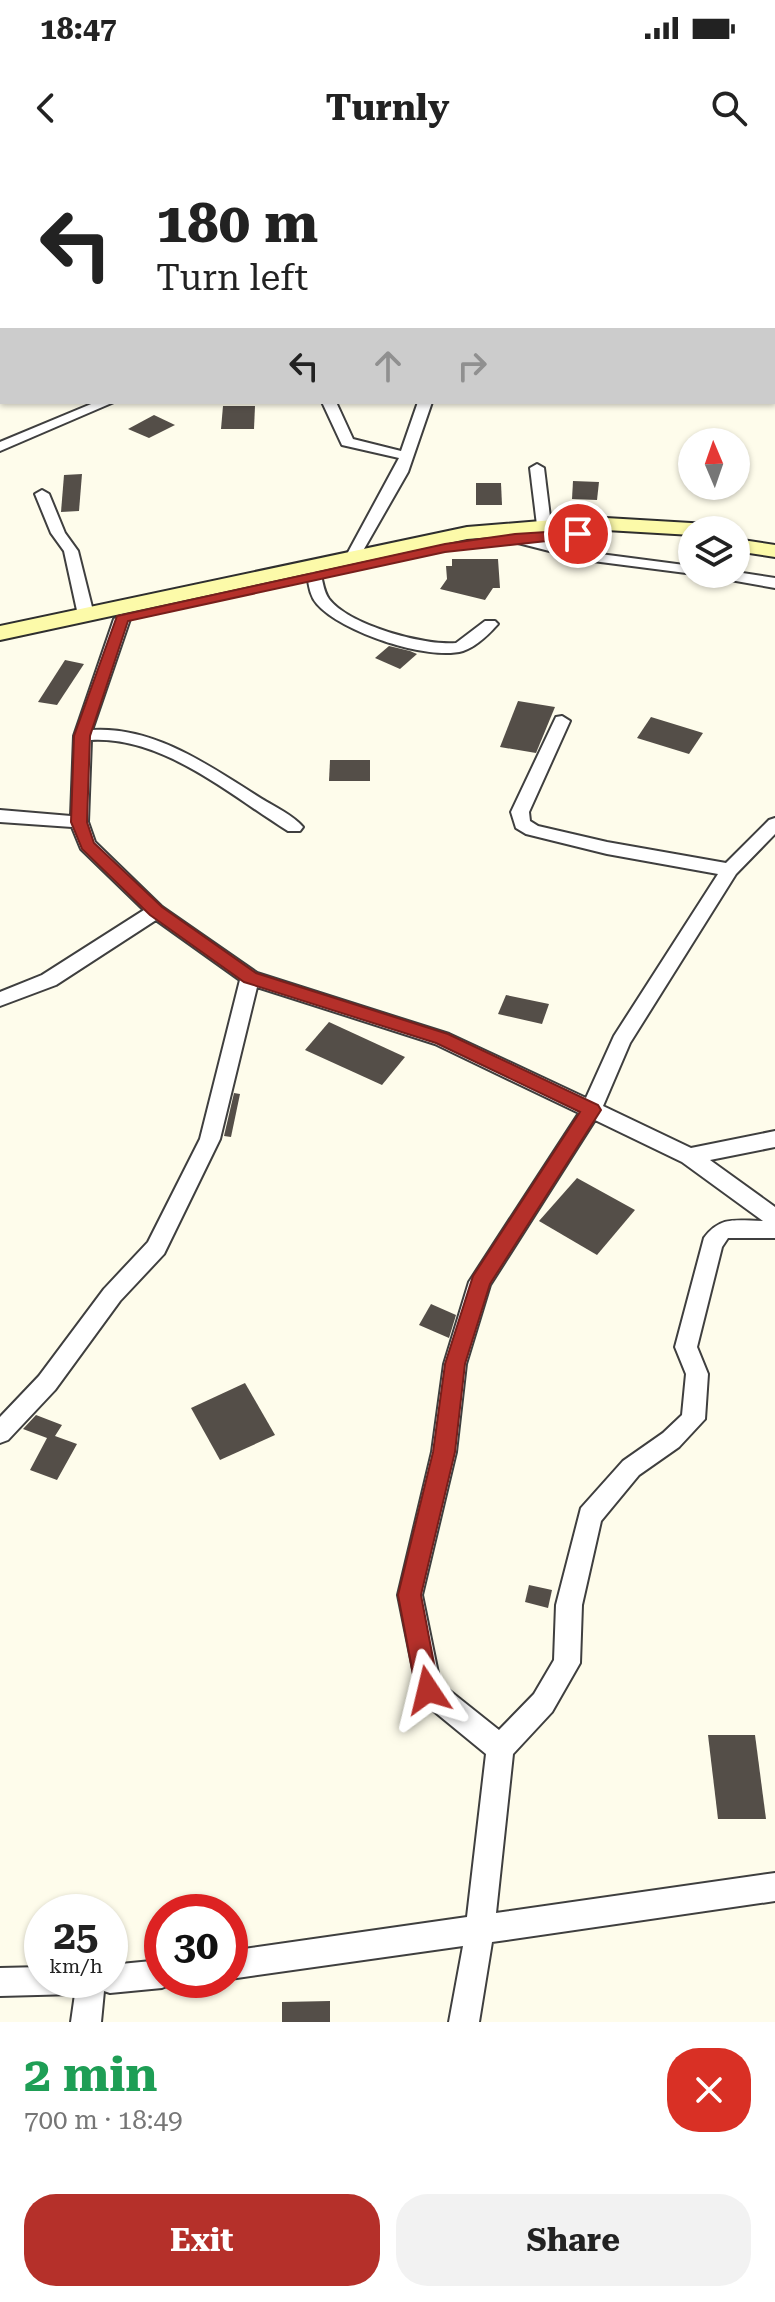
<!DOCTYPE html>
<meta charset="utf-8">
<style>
body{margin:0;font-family:"Roboto Serif",serif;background:#f2f2f2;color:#222;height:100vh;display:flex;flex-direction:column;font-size:30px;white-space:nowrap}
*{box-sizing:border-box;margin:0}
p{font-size:26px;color:#767676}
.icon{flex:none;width:44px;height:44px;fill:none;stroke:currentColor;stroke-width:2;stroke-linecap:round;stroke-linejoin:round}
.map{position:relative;height:1862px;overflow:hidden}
.drawer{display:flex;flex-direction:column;background:#fff;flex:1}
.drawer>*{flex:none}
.hud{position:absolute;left:0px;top:0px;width:776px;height:244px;box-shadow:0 2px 6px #0004;background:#fff;color:#222;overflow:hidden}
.needle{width:52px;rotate:358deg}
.tools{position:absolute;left:678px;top:268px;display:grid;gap:16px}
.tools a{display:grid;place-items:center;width:72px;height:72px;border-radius:50%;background:#fff;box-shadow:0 2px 6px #0004;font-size:40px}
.speed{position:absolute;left:24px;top:1734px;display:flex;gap:16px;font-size:40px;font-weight:700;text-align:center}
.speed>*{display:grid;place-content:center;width:104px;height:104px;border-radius:50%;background:#fff;box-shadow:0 2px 6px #0004;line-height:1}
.speed small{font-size:20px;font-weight:400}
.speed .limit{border:12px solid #d22;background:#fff;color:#111}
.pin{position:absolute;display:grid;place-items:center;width:68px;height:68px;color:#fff;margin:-34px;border:4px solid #fff;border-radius:50%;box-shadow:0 2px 8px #0007}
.me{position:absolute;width:88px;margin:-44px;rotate:350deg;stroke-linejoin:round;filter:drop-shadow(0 0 6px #0008)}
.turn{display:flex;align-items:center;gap:28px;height:168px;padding:0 24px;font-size:36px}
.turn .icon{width:104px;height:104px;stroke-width:2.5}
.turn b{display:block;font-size:56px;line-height:68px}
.lanes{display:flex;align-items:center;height:76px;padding:0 24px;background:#0003;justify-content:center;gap:40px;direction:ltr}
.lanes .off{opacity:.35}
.round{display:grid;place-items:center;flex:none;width:84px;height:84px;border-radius:32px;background:#f2f2f2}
.summary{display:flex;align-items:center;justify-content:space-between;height:136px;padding:0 24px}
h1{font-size:48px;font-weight:700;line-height:60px;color:#1e9e55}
.primary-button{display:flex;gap:16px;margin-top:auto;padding:16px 24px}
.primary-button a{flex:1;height:92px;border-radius:32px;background:#b5302a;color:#fff;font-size:32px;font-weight:700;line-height:92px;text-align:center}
.primary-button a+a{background:#f2f2f2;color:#222}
.status{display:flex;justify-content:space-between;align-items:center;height:56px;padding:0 40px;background:#fff;direction:ltr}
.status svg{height:22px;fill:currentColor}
header{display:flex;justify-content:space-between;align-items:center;height:104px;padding:0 24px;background:#fff;font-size:36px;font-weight:700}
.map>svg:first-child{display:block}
</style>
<div class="status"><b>18:47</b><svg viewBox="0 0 49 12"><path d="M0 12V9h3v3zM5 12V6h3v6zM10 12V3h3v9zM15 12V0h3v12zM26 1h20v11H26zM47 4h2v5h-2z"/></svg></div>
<header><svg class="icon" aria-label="back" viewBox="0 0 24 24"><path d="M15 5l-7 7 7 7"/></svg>Turnly<svg class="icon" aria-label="search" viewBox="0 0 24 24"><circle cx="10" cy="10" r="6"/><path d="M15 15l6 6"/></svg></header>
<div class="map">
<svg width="775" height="1862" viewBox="0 0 775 1862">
<rect width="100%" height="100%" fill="#fefceb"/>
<!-- building -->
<g fill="#544e48">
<path d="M223,246H255L254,269H221Z"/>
<path d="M154,255L175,265L149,278L128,269Z"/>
<path d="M82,314L79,351L61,352L64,315Z"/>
<path d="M573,321L599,322L597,340L572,339Z"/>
<path d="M476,323H501L502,345H476Z"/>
<path d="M452,399H498L500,428H493L485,440L440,429L447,419L446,406H452Z"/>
<path d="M389,486L410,491L417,494L400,509L375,498Z"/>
<path d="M65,500L84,504L57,545L38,542Z"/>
<path d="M518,541L555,547L536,593L500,587Z"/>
<path d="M651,557L703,573L689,594L637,578Z"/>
<path d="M330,600H370V621H329Z"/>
<path d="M506,835L549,844L542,864L498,854Z"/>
<path d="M329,862L405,897L382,925L305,890Z"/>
<path d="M234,933L240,934L231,977L224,976Z"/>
<path d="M577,1018L635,1050L597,1095L539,1061Z"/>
<path d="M431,1144L456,1155L449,1178L419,1165Z"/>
<path d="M245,1223L275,1275L220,1300L191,1248Z"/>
<path d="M36,1255L62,1265L55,1276L77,1284L57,1320L30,1310L47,1278L23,1269Z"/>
<path d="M529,1425L552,1430L548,1448L525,1442Z"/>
<path d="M708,1575H755L766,1659H718Z"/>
<path d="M330,1841V1862H282V1842Z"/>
</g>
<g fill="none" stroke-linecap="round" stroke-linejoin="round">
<!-- minor casing -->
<g stroke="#3f3f3f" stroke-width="4">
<g id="minor">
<path d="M69,0H86L87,2H70Z"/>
<rect x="774" y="45" width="1" height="6"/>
<path d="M2,109V117L0,118V110Z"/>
<rect x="774" y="117" width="1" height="8"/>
<path d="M0,173L2,174V182L0,181Z"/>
<path d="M96,242H114L0,291V282Z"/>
<path d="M322,242H336L353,279L401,291L418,242H432L408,312L360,396L353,400L346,396L399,298L342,285Z"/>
<path d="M537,304L544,308L551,365L544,369L537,365L530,308Z"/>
<path d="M42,330L49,334L65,373L78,391L94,455L91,458L86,460L78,455L64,391L51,373L35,334Z"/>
<path d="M515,374L585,392L692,406L694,414L585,400L510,381L508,378Z"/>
<path d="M314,411L321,415C323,423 324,432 329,439C349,465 424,486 456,483L485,461H495L498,464C489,474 476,487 463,491C428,501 341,472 317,444C310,436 309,426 307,415Z"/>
<path d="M736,412L775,418V428L719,418L712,414Z"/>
<path d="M122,454L130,459L92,570C155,566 211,607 262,639C275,647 293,655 303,667L300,671H288C230,635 163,576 91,580L88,662L95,682L162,747L257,813L449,874L586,938L614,876L718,714L607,694L526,674L516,668L511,652L556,557L562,556L570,561L529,652L530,661L538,666L607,682L726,703L769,660L775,658V674L736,714L630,883L603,946L691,988L775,971V987L710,1000L775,1047V1078H728L722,1087L697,1187L708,1214L705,1259L679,1287L639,1315L601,1361L582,1445L580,1503L552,1552L513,1594L496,1753L775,1713V1741L492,1782L479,1862H449L463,1786L230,1819V1791L467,1757L486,1594L419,1539L398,1435L432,1292L444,1204L469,1122L579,953L435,884L257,827L220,979L164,1094L120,1141L55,1230L8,1280L0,1283V1257L39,1216L104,1129L148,1082L200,979L240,820L156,760L56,825L0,846V832L42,815L144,750L81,689L72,667L0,662V650L71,656L74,576L114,459ZM595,960L682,1002L763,1061C737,1061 721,1055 704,1078L675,1187L686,1214L682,1255L663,1273L623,1301L581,1348L556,1445L554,1500L534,1534L499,1570L440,1523L422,1435L456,1292L466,1204L490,1125Z"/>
<path d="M162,1800V1820H174L172,1824L162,1828L110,1833L104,1831L101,1862H71L75,1834L0,1836V1808L42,1807V1820H110V1805Z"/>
</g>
</g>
<!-- secondary casing -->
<g stroke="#2e2e2e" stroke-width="4">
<g id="secondary">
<path d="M589,357L708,364L718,370H692V375L589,369L467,379L0,480V466L467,367Z"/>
<path d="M736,379L775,385V397L736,391Z"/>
</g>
</g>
<!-- minor -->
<use href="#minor" fill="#fff" fill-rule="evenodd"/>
<!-- secondary -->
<use href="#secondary" fill="#fcfaa9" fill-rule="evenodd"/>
</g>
<!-- route -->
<path fill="#b5302a" stroke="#761f1b" stroke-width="2" d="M578,370L585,374L583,377L445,392L128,461L90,576L87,662L94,683L162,747L256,813L448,874L598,945L601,950L490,1124L465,1204L455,1292L421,1435L439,1530L436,1538L428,1541L419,1538L416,1530L398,1435L433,1292L445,1204L473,1116L580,952L436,883L244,822L150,755L82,689L71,662L74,576L117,456L445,384L515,374Z"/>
</svg>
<div class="tools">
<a><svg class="needle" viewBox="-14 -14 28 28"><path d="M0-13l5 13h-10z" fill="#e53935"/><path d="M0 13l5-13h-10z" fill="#767676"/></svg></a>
<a><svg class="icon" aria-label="layers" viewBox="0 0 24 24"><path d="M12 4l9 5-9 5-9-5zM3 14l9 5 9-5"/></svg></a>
</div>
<div class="speed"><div>25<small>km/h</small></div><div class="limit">30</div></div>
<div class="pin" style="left:578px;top:374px;background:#d93025"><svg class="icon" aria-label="arrive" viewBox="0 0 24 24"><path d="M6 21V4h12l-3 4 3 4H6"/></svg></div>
<svg class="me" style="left:428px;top:1530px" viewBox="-20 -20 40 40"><path d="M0-17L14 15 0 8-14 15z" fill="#b5302a" stroke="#fff" stroke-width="4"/></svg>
<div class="hud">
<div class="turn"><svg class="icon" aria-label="left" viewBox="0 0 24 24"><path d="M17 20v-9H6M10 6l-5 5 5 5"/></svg><div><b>180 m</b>Turn left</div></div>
<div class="lanes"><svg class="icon" aria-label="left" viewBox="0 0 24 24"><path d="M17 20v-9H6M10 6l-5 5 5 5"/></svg><svg class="icon off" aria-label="ahead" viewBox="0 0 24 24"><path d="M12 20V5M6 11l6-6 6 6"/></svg><svg class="icon off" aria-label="right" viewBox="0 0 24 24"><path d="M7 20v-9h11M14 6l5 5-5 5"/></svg></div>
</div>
</div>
<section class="drawer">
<div class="summary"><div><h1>2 min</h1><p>700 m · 18:49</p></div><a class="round" style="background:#d93025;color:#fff"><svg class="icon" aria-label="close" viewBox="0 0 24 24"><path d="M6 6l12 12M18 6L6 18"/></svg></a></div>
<div class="primary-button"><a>Exit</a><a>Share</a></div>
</section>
